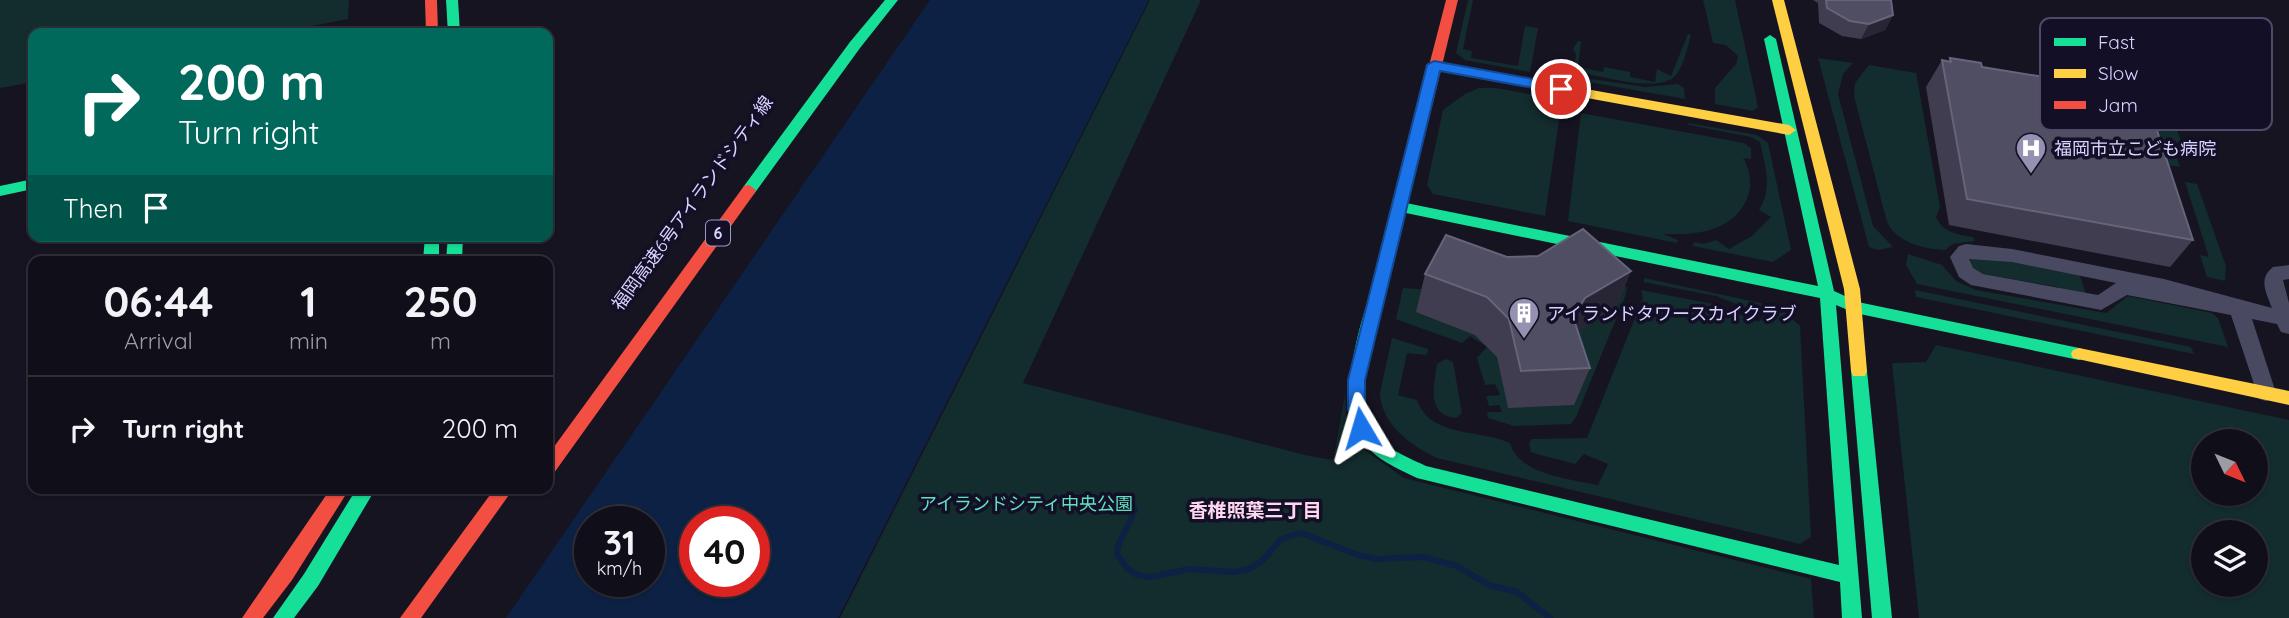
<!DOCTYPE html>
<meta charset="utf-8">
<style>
body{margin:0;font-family:Quicksand,"Noto Sans JP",sans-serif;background:#191822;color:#f1f3f6;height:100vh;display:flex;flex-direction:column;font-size:26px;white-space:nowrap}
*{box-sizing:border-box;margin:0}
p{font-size:23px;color:#9c9ca2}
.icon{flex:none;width:38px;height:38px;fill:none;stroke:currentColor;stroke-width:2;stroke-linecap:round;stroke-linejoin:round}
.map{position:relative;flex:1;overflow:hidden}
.details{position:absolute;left:28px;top:256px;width:525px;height:238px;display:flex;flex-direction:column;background:#100f19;border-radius:14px;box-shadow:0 2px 5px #0004,0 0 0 2px #302f38}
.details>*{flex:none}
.hud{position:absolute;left:28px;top:28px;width:525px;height:214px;border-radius:14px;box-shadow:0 2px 5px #0004,0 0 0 2px #302f38;background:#00695c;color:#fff;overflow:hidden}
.needle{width:46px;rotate:133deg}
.fabs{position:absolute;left:2191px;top:429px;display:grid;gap:14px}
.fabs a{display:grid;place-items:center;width:77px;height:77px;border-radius:50%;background:#100f19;box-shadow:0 2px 5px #0004,0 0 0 2px #302f38;font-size:35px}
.speed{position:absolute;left:574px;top:506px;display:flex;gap:14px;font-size:35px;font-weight:700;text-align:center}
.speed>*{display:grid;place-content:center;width:91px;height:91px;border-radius:50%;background:#100f19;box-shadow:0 2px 5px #0004,0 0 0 2px #302f38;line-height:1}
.speed small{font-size:18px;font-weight:400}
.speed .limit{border:10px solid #d22;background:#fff;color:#111}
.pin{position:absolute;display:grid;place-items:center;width:60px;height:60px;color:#fff;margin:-30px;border:4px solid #fff;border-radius:50%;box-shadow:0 2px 7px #0007}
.me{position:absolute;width:77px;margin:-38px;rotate:353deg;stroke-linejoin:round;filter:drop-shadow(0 0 5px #0008)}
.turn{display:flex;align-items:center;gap:24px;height:147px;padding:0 35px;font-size:32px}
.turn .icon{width:91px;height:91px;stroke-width:2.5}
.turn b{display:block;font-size:49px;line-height:60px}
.then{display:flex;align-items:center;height:66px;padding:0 35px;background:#0003;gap:14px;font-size:26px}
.eta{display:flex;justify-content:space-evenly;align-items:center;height:119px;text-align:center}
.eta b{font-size:42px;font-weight:700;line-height:49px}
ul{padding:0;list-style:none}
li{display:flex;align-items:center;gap:21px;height:105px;padding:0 35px;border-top:2px solid #302f38}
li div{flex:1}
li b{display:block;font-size:26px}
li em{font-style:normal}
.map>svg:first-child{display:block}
</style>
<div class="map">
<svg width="2289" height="618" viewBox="0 0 2289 618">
<rect width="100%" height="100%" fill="#161421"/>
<!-- green -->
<g fill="#132c2d" fill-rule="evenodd">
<path d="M0,0H349L348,19L276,33H33V82L0,88Z"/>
<path d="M1150,0H1201L1023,383L1309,456L1333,460L1345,395L1347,426L1359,446L1404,478L1811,579L1814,618H840Z"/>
<path d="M1468,0H1473L1463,49L1472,51L1471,58L1518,66L1525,26L1538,28L1530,72L1465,60L1456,53Z"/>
<path d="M1703,0H1735L1758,107L1753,111L1715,104V88L1736,64L1738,56L1726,45L1713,43Z"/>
<path d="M1688,34L1691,35C1687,48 1684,66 1675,76C1658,94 1597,75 1574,71L1576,54L1573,49L1578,41H1581L1578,67L1603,72L1604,67L1630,72V77L1655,82L1657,69L1671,76Z"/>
<path d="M1818,58L1853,63L1843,74L1838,94L1873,226L1893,247L1878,250L1869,247Z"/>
<path d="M1869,65L1916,73L1940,207L1936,217C1942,232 1959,235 1973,237L1975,241L1953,244L1945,250C1924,249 1897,243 1887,222L1854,96L1855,83Z"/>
<path d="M1544,72L1645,87L1678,84L1684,88L1685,99L1543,74Z"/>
<path d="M1479,88H1496L1562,100L1545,216L1433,194L1427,185L1443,110L1465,94Z"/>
<path d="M1581,113L1744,143L1751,148V159L1743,158C1762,190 1741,223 1706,231C1691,235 1677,234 1663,234L1678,240L1677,243L1568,221Z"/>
<path d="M2124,119L2176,127L2182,144L2172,142L2180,167L2168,165Z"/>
<path d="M1688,123L1757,135L1768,143L1791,250L1773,262L1693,246L1694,242L1704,244L1716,240L1729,249L1752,236L1771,217L1759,210C1773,188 1765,166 1760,142L1751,137L1689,125Z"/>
<path d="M2185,182L2197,184L2226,266L2225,281L2207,277L2200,255L2209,257Z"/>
<path d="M1908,254L1942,265L1956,281L1976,290L2106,313L2128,296L2212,313L2218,318L2228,347L1917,284L1906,265Z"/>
<path d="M1975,255L2065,270L2080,276L2086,294L2059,291L2058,287L1973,272L1969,261Z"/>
<path d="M1577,275L1627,287L1625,297L1576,417L1571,424L1514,426L1488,418L1487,412H1502L1499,405L1489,406L1486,396L1500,395L1495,384L1485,385L1477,358L1487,347L1470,336L1462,343L1396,319L1403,288L1491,294Z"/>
<path d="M1644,278L1779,307L1800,326L1811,537L1800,544L1437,458C1411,446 1381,424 1380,393L1392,338L1428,349L1427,355L1407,353L1398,395L1417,400C1430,438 1480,429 1510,443C1519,475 1570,479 1598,485L1608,464L1584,454L1575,464L1537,454L1531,452L1529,443L1532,439L1587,438L1643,298L1641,290L1713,304L1759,322L1764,315L1716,296L1644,282Z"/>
<path d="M1915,290L2191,347L2194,354L1916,297Z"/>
<path d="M1936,345L2289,420V618H1919L1892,363L1926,362ZM2203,441H2256V494H2203ZM2203,532H2256V584H2203Z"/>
<path d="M1446,359L1453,362L1462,413L1456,418C1426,415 1434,386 1437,364Z"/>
</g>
<!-- water -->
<path fill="#0d2144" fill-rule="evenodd" d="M930,0H1149L838,618H506ZM590,522H649V581H590ZM695,522H754V581H695Z"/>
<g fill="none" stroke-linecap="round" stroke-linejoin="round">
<!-- stream -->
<path stroke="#0d2144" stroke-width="6" d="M1128,497L1135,510L1118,546L1117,554L1127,568L1137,575L1151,577L1189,569L1234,572L1249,569L1263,560L1281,539L1301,533L1358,555L1377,559L1423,557L1457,566L1489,585L1517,592L1550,618"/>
<!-- street -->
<path fill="#4a4962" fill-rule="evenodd" d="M1966,244L2012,249L2164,279L2272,308C2266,292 2258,279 2273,267L2289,265V279L2283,280L2289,303V334L2281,332L2277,324L2252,319L2276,393L2273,399L2266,401L2259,399L2231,315L2127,295L2101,310L1971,285L1959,277L1950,257L1959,246ZM1969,259L2012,262L2116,283L2098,295L1983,274L1973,268Z"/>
<!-- fast -->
<g fill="#16e098" fill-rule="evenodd">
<path d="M446,0H458L460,33H448Z"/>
<path d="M885,0H898L860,48L754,194H744L742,190L744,186L850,42Z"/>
<path d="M1770,35L1776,39L1834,291L1858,302L2079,348L2085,350L2087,354L2085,358L2079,360L1855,313L1836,305L1862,618H1842L1840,582L1417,478C1392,466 1366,455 1355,428C1350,416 1349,403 1349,390C1349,373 1364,293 1378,288L1386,294C1376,333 1348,406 1380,439C1393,452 1411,459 1426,466L1839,565L1820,298L1401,212L1394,207L1401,202L1818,286L1764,39Z"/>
<path d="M33,179V189L0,196V186Z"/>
<path d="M425,236H439V261H423Z"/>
<path d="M448,236H463L462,261H446Z"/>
<path d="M1859,365L1865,366L1867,371L1892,618H1872L1851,371L1853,366Z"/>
<path d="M357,488H376L318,586L294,618H273L304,574Z"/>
</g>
<!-- slow -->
<g fill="#ffcf43" fill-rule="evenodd">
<path d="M1772,0H1784L1860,289L1867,371L1865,376H1853L1851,371L1844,289Z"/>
<path d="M1434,62L1789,125L1796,130L1789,135L1429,69L1427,66Z"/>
<path d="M2079,348L2289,391V405L2073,358L2071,354L2073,350Z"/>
</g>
<!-- jam -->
<g fill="#f24e42" fill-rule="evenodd">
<path d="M425,0H437L438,33H426Z"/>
<path d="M1446,0H1458L1386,294L1378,300L1370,294Z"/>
<path d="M749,185L756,190L754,194L554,473L548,475V455L744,186Z"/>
<path d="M331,488H350L292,580L263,618H242Z"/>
<path d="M495,488H514L421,618H400Z"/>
</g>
</g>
<!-- wall -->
<g fill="#403d50">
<path d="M1813,0H1891L1893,15L1885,30L1861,39L1842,36L1819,23L1818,3Z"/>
<path d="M1950,58L1982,67L2089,85L2091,82L2193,240L2170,267L1949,225L1926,87L1942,60L1948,61Z"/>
<path d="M1631,271L1615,309L1578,331L1590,368L1574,405L1508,408L1497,357L1475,335L1416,312L1425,274Z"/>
</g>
<!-- shaded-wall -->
<g fill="#282635">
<path d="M1893,15L1885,30L1861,39L1869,24Z"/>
<path d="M1631,271L1615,309L1570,336L1573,317L1585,298Z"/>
</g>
<!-- building -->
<g fill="#504e63" stroke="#66637b" stroke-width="2">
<path d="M1826,0H1891L1893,15L1869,24L1850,21L1827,8Z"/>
<path d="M1950,58L1981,63L1982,67L2093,85L2091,82L2114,85L2116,89L2145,94L2193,240L1967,199L1942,60L1951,62Z"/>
<path d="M1583,229L1631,271L1585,298L1573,317L1590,368L1521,371L1509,319L1487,297L1425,274L1446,235L1507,257L1538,256Z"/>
</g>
<!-- route -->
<path fill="#1a73e8" stroke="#114b97" stroke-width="2" d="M1434,61L1561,84L1568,89L1561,93L1440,71L1365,380V409L1369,428L1367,432H1355L1348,409V380L1427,65Z"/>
<!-- icons -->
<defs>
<g id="hospital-pin" transform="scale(1.575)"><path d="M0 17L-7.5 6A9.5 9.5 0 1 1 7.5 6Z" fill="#9591b1" stroke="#130f26"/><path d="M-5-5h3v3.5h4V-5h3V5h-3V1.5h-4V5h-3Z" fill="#fff"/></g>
<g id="building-pin" transform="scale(1.575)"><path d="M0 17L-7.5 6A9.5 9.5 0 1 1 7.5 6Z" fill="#9591b1" stroke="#130f26"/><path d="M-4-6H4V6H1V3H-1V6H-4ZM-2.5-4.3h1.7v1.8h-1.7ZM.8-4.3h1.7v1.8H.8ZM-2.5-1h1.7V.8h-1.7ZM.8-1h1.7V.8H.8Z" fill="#fff"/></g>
</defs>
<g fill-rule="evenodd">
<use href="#hospital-pin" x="2031" y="148"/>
<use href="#building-pin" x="1524" y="313"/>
</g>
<g text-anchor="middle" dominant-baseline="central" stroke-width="7" stroke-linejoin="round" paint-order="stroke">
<!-- shield labels -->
<rect fill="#130f26" stroke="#9e99be" stroke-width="2" x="706" y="220.5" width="24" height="25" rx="5"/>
<g font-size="16" font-weight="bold" fill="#d9d4ff">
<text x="718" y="233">6</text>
</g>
<!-- poi labels -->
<g font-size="18" fill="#d9d4ff" stroke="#130f26" text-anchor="start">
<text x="2054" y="148">福岡市立こども病院</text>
<text x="1547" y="313">アイランドタワースカイクラブ</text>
</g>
<!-- street labels -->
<g font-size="18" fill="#d9d4ff" stroke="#130f26">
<text transform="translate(692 203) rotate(-54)">福岡高速6号アイランドシティ線</text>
</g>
<!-- park labels -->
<g font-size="18" fill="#5fe0c0" stroke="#130f26">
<text x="1026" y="503">アイランドシティ中央公園</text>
</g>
<!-- neighbourhood labels -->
<g font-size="19" font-weight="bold" fill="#ffd6f0" stroke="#130f26">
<text x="1255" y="510">香椎照葉三丁目</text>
</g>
</g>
<!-- legend -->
<rect x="2040" y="18" width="232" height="112" rx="10" fill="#130f26" stroke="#4e4a67" stroke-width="2"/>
<rect x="2054" y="38" width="32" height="8" fill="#16e098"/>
<rect x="2054" y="69" width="32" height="9" fill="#ffcf43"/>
<rect x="2054" y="101" width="32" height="8" fill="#f24e42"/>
<g font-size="19" fill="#d9d4ff">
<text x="2098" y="49">Fast</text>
<text x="2098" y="80">Slow</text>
<text x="2098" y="112">Jam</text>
</g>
</svg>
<div class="fabs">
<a><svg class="needle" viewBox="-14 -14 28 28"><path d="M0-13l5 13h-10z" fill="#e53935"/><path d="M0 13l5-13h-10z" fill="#9c9ca2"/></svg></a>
<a><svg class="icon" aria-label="layers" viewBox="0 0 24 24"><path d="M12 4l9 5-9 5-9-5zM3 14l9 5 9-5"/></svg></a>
</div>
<div class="speed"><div>31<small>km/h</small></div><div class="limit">40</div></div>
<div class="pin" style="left:1561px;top:89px;background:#d93025"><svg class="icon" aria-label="arrive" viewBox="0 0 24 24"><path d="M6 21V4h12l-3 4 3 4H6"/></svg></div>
<svg class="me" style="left:1361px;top:428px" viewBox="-20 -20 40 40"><path d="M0-17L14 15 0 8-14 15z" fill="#1a73e8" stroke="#fff" stroke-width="4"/></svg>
<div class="hud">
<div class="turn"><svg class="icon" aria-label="right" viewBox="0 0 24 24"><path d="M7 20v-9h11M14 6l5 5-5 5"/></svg><div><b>200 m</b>Turn right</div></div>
<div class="then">Then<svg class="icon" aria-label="arrive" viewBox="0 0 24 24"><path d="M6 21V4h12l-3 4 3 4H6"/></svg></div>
</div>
<section class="details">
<div class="eta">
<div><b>06:44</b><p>Arrival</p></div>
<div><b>1</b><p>min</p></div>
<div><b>250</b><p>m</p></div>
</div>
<ul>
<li><svg class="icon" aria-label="right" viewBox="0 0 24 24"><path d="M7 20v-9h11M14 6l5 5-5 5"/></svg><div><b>Turn right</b></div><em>200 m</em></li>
</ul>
</section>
</div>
